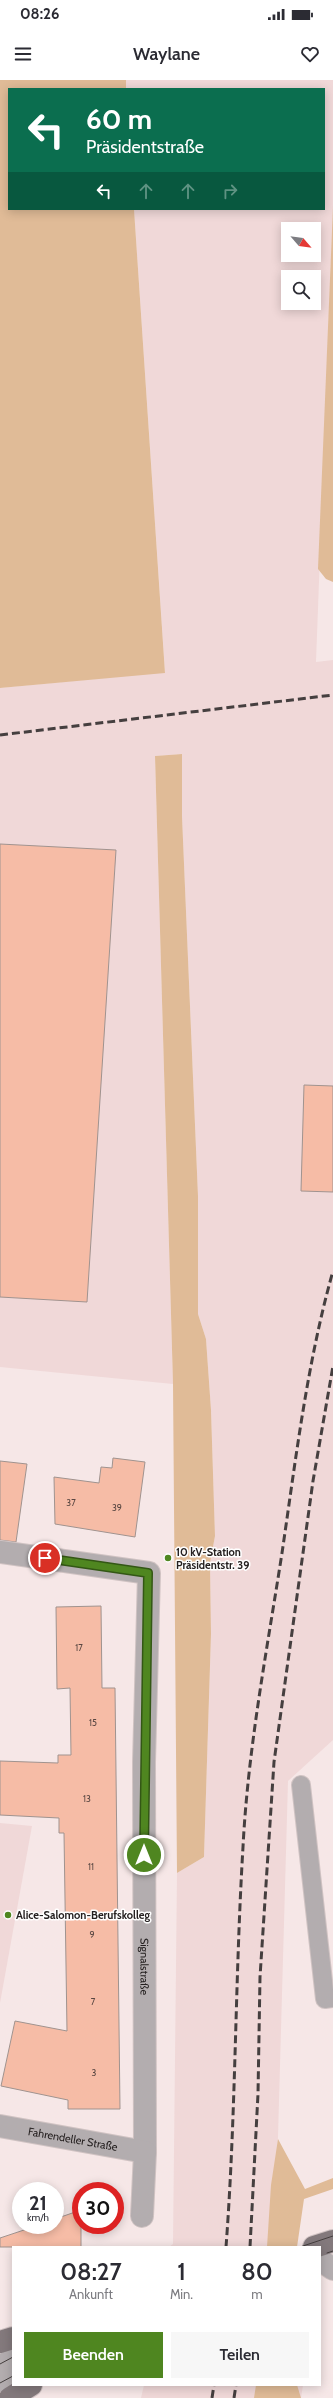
<!DOCTYPE html>
<html lang="de">
<meta charset="utf-8">
<style>
body{margin:0;font-family:Cabin,sans-serif;background:#f7f7f7;color:#2b2b33;height:100vh;display:flex;flex-direction:column;font-size:15px;white-space:nowrap}
*{box-sizing:border-box;margin:0}
p{font-size:13px;color:#7c7c81}
.icon{flex:none;width:22px;height:22px;fill:none;stroke:currentColor;stroke-width:2;stroke-linecap:round;stroke-linejoin:round}
.map{position:relative;flex:1;overflow:hidden}
.panel{position:absolute;left:12px;top:2166px;width:309px;height:140px;display:flex;flex-direction:column;background:#fff;border-radius:0px;box-shadow:0 2px 10px #0003}
.panel>*{flex:none}
.guide{position:absolute;left:8px;top:8px;width:317px;height:122px;border-radius:0px;box-shadow:0 2px 10px #0003;background:#0b6e4f;color:#fff;overflow:hidden}
.needle{width:26px;rotate:118deg}
.buttons{position:absolute;left:281px;top:142px;display:grid;gap:8px}
.buttons a{display:grid;place-items:center;width:40px;height:40px;border-radius:0px;background:#fff;box-shadow:0 2px 10px #0003;font-size:20px}
.speed{position:absolute;left:12px;top:2102px;display:flex;gap:8px;font-size:20px;font-weight:700;text-align:center}
.speed>*{display:grid;place-content:center;width:52px;height:52px;border-radius:50%;background:#fff;box-shadow:0 2px 10px #0003;line-height:1}
.speed small{font-size:10px;font-weight:400}
.speed .limit{border:6px solid #d22;background:#fff;color:#111}
.pin{position:absolute;display:grid;place-items:center;width:34px;height:34px;color:#fff;margin:-17px;border:2px solid #fff;border-radius:50%;box-shadow:0 1px 4px #0007}
.me{position:absolute;width:44px;margin:-22px;rotate:0deg;stroke-linejoin:round;filter:drop-shadow(0 0 3px #0008)}
.turn{display:flex;align-items:center;gap:14px;height:84px;padding:0 12px;font-size:18px}
.turn .icon{width:52px;height:52px;stroke-width:2.5}
.turn b{display:block;font-size:28px;line-height:34px}
.lanes{display:flex;align-items:center;height:38px;padding:0 12px;background:#0003;justify-content:center;gap:20px;direction:ltr}
.lanes .off{opacity:.35}
.eta{display:flex;justify-content:space-evenly;align-items:center;height:68px;text-align:center}
.eta b{font-size:24px;font-weight:600;line-height:28px}
.button{display:flex;gap:8px;margin-top:auto;padding:8px 12px}
.button a{flex:1;height:46px;border-radius:0px;background:#4f8620;color:#fff;font-size:16px;font-weight:600;line-height:46px;text-align:center}
.button a+a{background:#f7f7f7;color:#2b2b33}
.status{display:flex;justify-content:space-between;align-items:center;height:28px;padding:0 20px;background:#fff;direction:ltr}
.status svg{height:11px;fill:currentColor}
header{display:flex;justify-content:space-between;align-items:center;height:52px;padding:0 12px;background:#fff;font-size:18px;font-weight:600}
.map>svg:first-child{display:block}
</style>
<div class="status"><b>08:26</b><svg viewBox="0 0 49 12"><path d="M0 12V9h3v3zM5 12V6h3v6zM10 12V3h3v9zM15 12V0h3v12zM26 1h20v11H26zM47 4h2v5h-2z"/></svg></div>
<header><svg class="icon" aria-label="menu" viewBox="0 0 24 24"><path d="M4 6h16M4 12h16M4 18h16"/></svg>Waylane<svg class="icon" aria-label="heart" viewBox="0 0 24 24"><path d="M12 20l-8-8c-3-5 5-10 8-4 3-6 11-1 8 4z"/></svg></header>
<div class="map">
<svg width="333" height="2318" viewBox="0 0 333 2318">
<rect width="100%" height="100%" fill="#f6e7e7"/>
<!-- built -->
<g fill="#f0d8d8" fill-rule="evenodd">
<path d="M126,0H333V126L316,582L333,580V1660L288,1701L276,2128L297,2167H169L173,2164L177,1793L204,1777L211,1554L210,1483L215,1456L211,1330L206,1259L198,1234V1116L182,736V674L155,676L173,1304L0,1287V608L165,592L134,129H324V9H126ZM288,149H314V175H288ZM288,197H314V223H288Z"/>
<path d="M0,1743L32,1746L0,1923Z"/>
<path d="M144,2305H303L301,2318H141Z"/>
</g>
<!-- green -->
<g fill="#e0bb97">
<path d="M0,0H126V9H9V129H134L165,593L0,608Z"/>
<path d="M333,126V502L326,499L318,489Z"/>
<path d="M182,674V736L198,1116V1234L206,1259L211,1330L215,1456L210,1483L211,1554L204,1777L177,1793L173,1304L155,676Z"/>
<path d="M278,2059L305,2109L333,2098V2109L304,2119L297,2167H267L271,2105Z"/>
<path d="M256,2305H297L301,2318H254Z"/>
</g>
<!-- building -->
<g fill="#f6bca6" stroke="#a0938f">
<path d="M0,764L116,770L87,1222L0,1217Z"/>
<path d="M304,1005L333,1006V1112L301,1111Z"/>
<path d="M113,1378L145,1382L135,1457L55,1444L54,1397L99,1403L101,1387L112,1388Z"/>
<path d="M0,1381L27,1384L16,1462L0,1460Z"/>
<path d="M101,1526L102,1608H115L120,2029H68V2020L1,2006L15,1941L67,1951L64,1753H59V1738L0,1735V1681L58,1683V1675H71L70,1608L57,1609L56,1527Z"/>
<path d="M81,2130V2167H0V2158L39,2145H55V2139Z"/>
</g>
<g fill="none" stroke-linecap="round" stroke-linejoin="round">
<!-- service casing -->
<g stroke="#d0c3c3" stroke-width="20">
<g id="service">
<path d="M301,1705L325,1919L333,1918"/>
<path d="M0,2284L13,2277"/>
<path d="M0,2303L13,2296"/>
</g>
</g>
<!-- minor casing -->
<g stroke="#d0c3c3" stroke-width="24">
<g id="minor">
<path id="s1" d="M0,1472L149,1493L144,1682L145,2072L142,2136"/>
<path id="s2" d="M0,2046L145,2072"/>
<path d="M320,2180L333,2189"/>
</g>
</g>
<!-- primary casing -->
<g stroke="#d0c3c3" stroke-width="24">
<g id="primary">
<path d="M314,2167L333,2161"/>
<path d="M0,2262L13,2258"/>
<path d="M10,2318L31,2305"/>
</g>
</g>
<!-- service -->
<use href="#service" stroke="#b3adaf" stroke-width="18"/>
<!-- minor -->
<use href="#minor" stroke="#b3adaf" stroke-width="22"/>
<!-- primary -->
<use href="#primary" stroke="#83797c" stroke-width="22"/>
<!-- tram -->
<g stroke="#453f3f" stroke-width="1">
<path d="M300,2167L333,2156"/>
<path d="M327,2173L333,2171"/>
<path d="M0,2284L13,2277"/>
<path d="M0,2303L13,2296"/>
</g>
<!-- rail -->
<g stroke="#453f3f" stroke-width="3" stroke-dasharray="8 4" stroke-linecap="butt">
<path d="M0,655L333,615"/>
<path d="M226,2167C236,2034 235,1900 243,1767C248,1668 267,1570 282,1473C296,1378 307,1283 333,1191"/>
<path d="M250,2167L258,2014L260,1897L274,1682L313,1401L333,1286"/>
<path d="M212,2318L214,2305"/>
<path d="M234,2318L236,2305"/>
</g>
</g>
<g fill="none" stroke-linecap="round" stroke-linejoin="round">
<!-- route casing -->
<g stroke="#335715" stroke-width="10">
<path id="route" d="M45,1478L148,1493L144,1775"/>
</g>
<!-- route -->
<use href="#route" stroke="#4f8620" stroke-width="7"/>
</g>
<!-- markers -->
<g fill="#4f8620" stroke="#fff" stroke-width="1.5">
<circle cx="168" cy="1478" r="4"/>
<circle cx="8" cy="1835" r="4"/>
</g>
<g text-anchor="middle" dominant-baseline="central" stroke-width="3" stroke-linejoin="round" paint-order="stroke">
<!-- number labels -->
<g font-size="9" fill="#594742">
<text x="71" y="1422">37</text>
<text x="117" y="1427">39</text>
<text x="79" y="1567">17</text>
<text x="93" y="1642">15</text>
<text x="87" y="1718">13</text>
<text x="91" y="1786">11</text>
<text x="92" y="1854">9</text>
<text x="93" y="1921">7</text>
<text x="94" y="1992">3</text>
</g>
<!-- poi labels -->
<g font-size="11" font-weight="bold" fill="#252020" stroke="#fff" text-anchor="start">
<text x="176" y="1472">10 kV-Station<tspan x="176" dy="13">Präsidentstr. 39</tspan></text>
<text x="16" y="1835">Alice-Salomon-Berufskolleg</text>
</g>
<!-- street labels -->
<g font-size="11" fill="#252020" stroke="#fff">
<text stroke="none"><textPath href="#s1" startOffset="544">Signalstraße</textPath></text>
<text stroke="none"><textPath href="#s2" startOffset="74">Fahrendeller Straße</textPath></text>
</g>
</g>
</svg>
<div class="buttons">
<a><svg class="needle" viewBox="-14 -14 28 28"><path d="M0-13l5 13h-10z" fill="#e53935"/><path d="M0 13l5-13h-10z" fill="#7c7c81"/></svg></a>
<a><svg class="icon" aria-label="search" viewBox="0 0 24 24"><circle cx="10" cy="10" r="6"/><path d="M15 15l6 6"/></svg></a>
</div>
<div class="speed"><div>21<small>km/h</small></div><div class="limit">30</div></div>
<div class="pin" style="left:45px;top:1478px;background:#d93025"><svg class="icon" aria-label="arrive" viewBox="0 0 24 24"><path d="M6 21V4h12l-3 4 3 4H6"/></svg></div>
<svg class="me" style="left:144px;top:1775px" viewBox="-20 -20 40 40"><circle r="17" fill="#4f8620" stroke="#fff" stroke-width="3"/><path d="M0-11L8 9 0 5-8 9z" fill="#fff"/></svg>
<div class="guide">
<div class="turn"><svg class="icon" aria-label="left" viewBox="0 0 24 24"><path d="M17 20v-9H6M10 6l-5 5 5 5"/></svg><div><b>60 m</b>Präsidentstraße</div></div>
<div class="lanes"><svg class="icon" aria-label="left" viewBox="0 0 24 24"><path d="M17 20v-9H6M10 6l-5 5 5 5"/></svg><svg class="icon off" aria-label="ahead" viewBox="0 0 24 24"><path d="M12 20V5M6 11l6-6 6 6"/></svg><svg class="icon off" aria-label="ahead" viewBox="0 0 24 24"><path d="M12 20V5M6 11l6-6 6 6"/></svg><svg class="icon off" aria-label="right" viewBox="0 0 24 24"><path d="M7 20v-9h11M14 6l5 5-5 5"/></svg></div>
</div>
<section class="panel">
<div class="eta">
<div><b>08:27</b><p>Ankunft</p></div>
<div><b>1</b><p>Min.</p></div>
<div><b>80</b><p>m</p></div>
</div>
<div class="button"><a>Beenden</a><a>Teilen</a></div>
</section>
</div>
